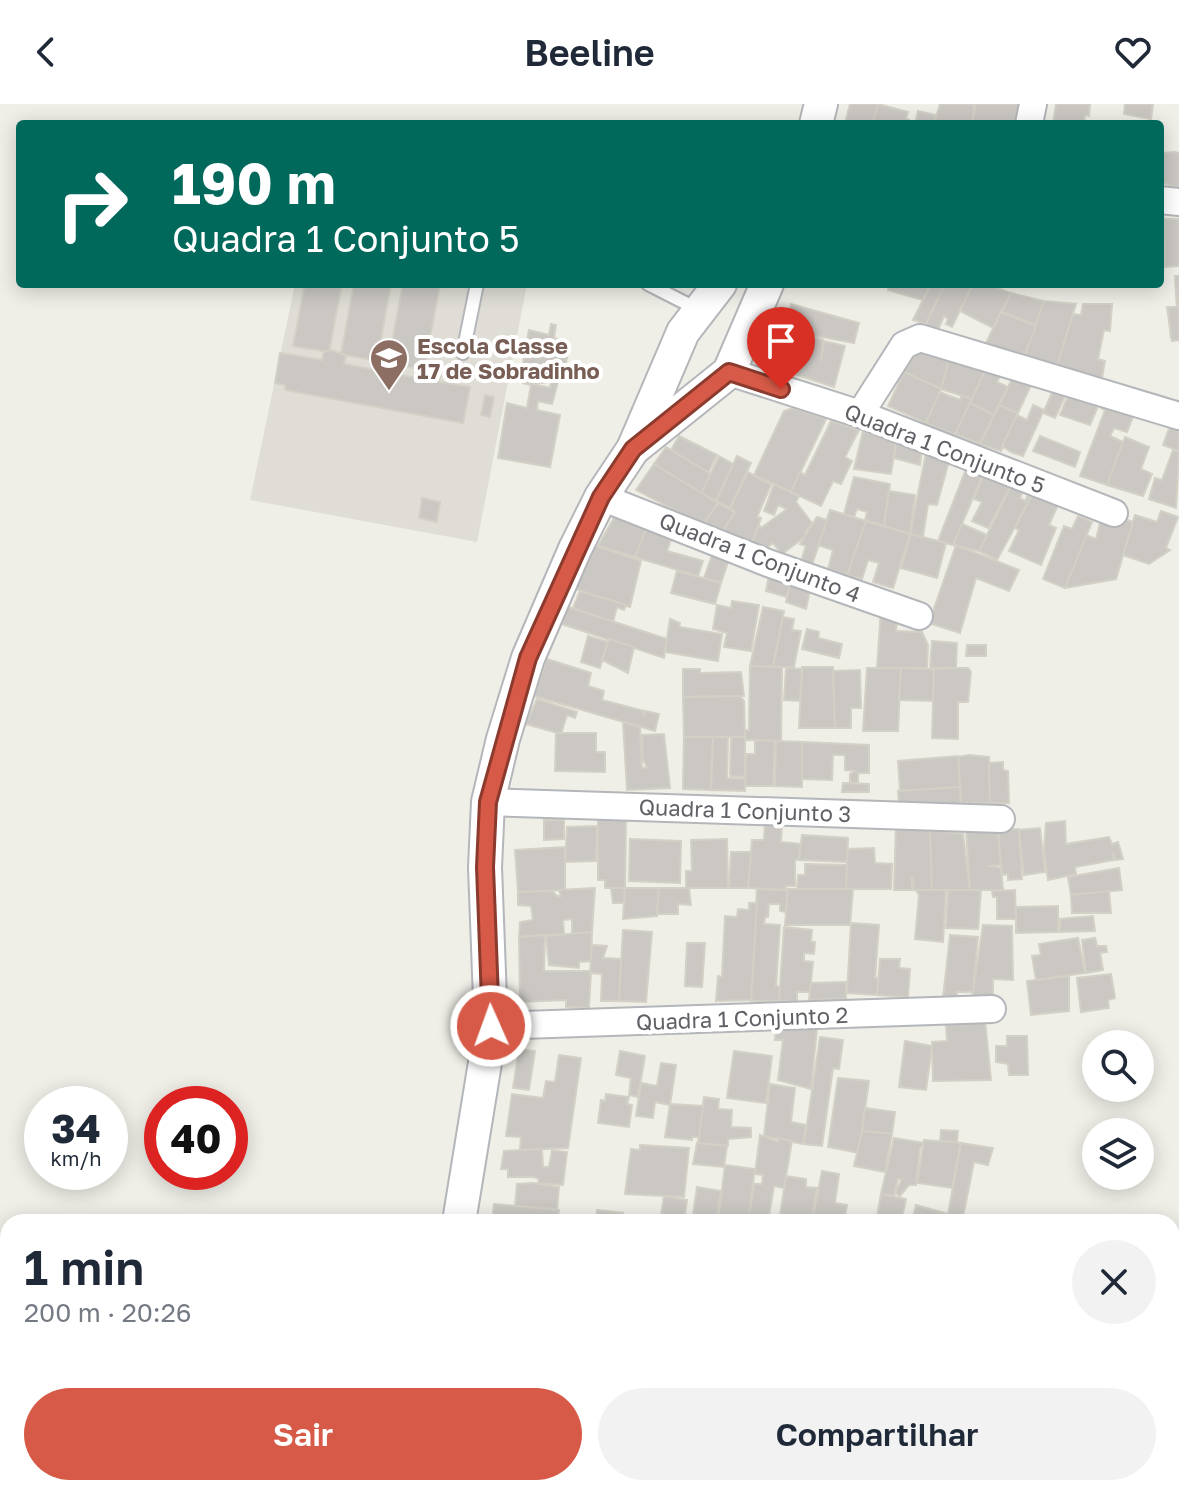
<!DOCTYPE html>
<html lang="pt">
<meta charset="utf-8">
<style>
body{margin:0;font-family:"Golos Text",sans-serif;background:#f2f2f3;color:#1f2937;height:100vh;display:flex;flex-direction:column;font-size:30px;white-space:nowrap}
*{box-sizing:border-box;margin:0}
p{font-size:26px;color:#747a83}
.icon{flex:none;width:44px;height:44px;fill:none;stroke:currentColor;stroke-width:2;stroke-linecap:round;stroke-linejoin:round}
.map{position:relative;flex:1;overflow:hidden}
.details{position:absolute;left:0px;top:1110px;width:1180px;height:282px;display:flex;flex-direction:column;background:#fff;border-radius:24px 24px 0 0;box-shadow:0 4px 20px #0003}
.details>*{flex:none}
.guide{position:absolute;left:16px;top:16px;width:1148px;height:168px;border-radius:8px;box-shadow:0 4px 20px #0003;background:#00695c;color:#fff;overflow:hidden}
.fabs{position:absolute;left:1082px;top:926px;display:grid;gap:16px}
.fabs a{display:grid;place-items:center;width:72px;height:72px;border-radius:50%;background:#fff;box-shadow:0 4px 20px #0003;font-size:40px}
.speed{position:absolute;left:24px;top:982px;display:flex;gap:16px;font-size:40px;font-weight:700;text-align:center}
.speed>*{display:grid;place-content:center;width:104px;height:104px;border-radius:50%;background:#fff;box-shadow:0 4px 20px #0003;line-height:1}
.speed small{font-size:20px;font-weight:400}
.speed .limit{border:12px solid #d22;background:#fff;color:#111}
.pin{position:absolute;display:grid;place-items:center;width:68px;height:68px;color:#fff;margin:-82px -34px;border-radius:50% 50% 50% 0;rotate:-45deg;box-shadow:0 0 8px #0007}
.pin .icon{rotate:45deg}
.me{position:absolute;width:88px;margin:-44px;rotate:358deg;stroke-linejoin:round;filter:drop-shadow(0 0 6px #0008)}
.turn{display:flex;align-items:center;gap:28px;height:168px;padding:0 24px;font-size:36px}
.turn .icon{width:104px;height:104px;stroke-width:2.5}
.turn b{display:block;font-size:56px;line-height:68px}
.round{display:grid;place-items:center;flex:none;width:84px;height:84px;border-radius:42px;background:#f2f2f3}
.overview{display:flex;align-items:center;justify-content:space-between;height:136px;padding:0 24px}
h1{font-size:48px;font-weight:600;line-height:60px}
.button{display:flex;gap:16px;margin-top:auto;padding:16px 24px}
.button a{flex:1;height:92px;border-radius:48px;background:#d65a47;color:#fff;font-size:32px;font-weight:600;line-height:92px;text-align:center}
.button a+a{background:#f2f2f3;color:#1f2937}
header{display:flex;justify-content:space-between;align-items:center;height:104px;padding:0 24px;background:#fff;font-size:36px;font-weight:600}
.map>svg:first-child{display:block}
</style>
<header><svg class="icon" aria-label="back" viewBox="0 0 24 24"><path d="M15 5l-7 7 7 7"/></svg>Beeline<svg class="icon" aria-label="heart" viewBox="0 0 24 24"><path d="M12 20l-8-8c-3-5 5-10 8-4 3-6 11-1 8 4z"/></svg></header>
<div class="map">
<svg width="1179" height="1391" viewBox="0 0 1179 1391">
<rect width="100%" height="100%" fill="#efeee7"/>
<!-- education -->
<path fill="#dfddd6" d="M295,180H527L477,438L250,396Z"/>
<!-- building -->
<g fill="#cbc8c4" stroke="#d3d0c6" stroke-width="2">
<path d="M850,0H878L872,20H845Z"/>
<path d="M878,0L908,8L906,14L915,20H872Z"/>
<path d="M940,0H974L972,20H934Z"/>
<path d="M976,0H1022L1020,20H972Z"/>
<path d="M1056,0H1090L1089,12L1085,11L1084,20H1053Z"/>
<path d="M1125,0H1153L1151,15L1124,10Z"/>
<path d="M918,7L935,11L933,20H915Z"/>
<path d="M1175,48L1179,49V84L1160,78L1162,49Z"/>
<path d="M1164,115H1179V162L1165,163Z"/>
<path d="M1175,172H1179V234H1171L1168,205L1177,203Z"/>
<path d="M1175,172H1179V236L1172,237L1167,203H1177Z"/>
<path d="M305,180H342L329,248L293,242Z"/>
<path d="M354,180H391L377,257L341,250Z"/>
<path d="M403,180H440L424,266L388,259Z"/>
<path d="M890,180H931L923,196L888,186Z"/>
<path d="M931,180H945L926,220L913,216Z"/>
<path d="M945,180L972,182L952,223L946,220L948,215L944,212L938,226L925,222Z"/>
<path d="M973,180H986L1011,189L993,224L960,207Z"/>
<path d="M1011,189L1044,197L1036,221L1002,208Z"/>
<path d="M1044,197L1076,200L1056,265L1024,253Z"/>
<path d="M791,200L859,219L854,239L785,226Z"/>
<path d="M1083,200H1112L1110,227L1104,226L1098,255L1105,257L1102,274L1057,262L1073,210L1081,211Z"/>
<path d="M1001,208L1036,222L1024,253L986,239Z"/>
<path d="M551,220L556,221L554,234L563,236L561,247L568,249L565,264L551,261L547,278L533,280L550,284L552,273L559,274L552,300L538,297L537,306L560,311L550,363L498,354L507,299L527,304L531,281L523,279L531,263L523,261L524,251L530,252L534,239L527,236L529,226L549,231Z"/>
<path d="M771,223L795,228L786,267L759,258Z"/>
<path d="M795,228L823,236L821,256L824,237L845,242L834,283L797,271L800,260L788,257Z"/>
<path d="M919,244L952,247L941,285L904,268Z"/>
<path d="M330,246L346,251L344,260L417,274L419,265L424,263L441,266L439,278L470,283L463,319L285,286V281L275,279L280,249L322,256L324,248Z"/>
<path d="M965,251L988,261L972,295L941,285L949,256L960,261Z"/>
<path d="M989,258L1004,264L997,278L1008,283L994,311L970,299Z"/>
<path d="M1016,267L1031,281L1018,309L999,301Z"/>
<path d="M904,268L941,285L926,319L888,302Z"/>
<path d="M1055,282L1067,288L1055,314L1043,309Z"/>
<path d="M1070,287L1101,295L1090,321L1060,311Z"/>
<path d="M940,288L960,296L961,292L972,295L955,331L926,319Z"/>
<path d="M485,291L494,293L490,313L481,311Z"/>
<path d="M1104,296L1136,305L1127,328L1114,324L1110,332L1123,338L1107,381L1080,372L1105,306L1101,304Z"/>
<path d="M970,299L994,311L980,340L955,330Z"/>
<path d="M999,301L1018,309L1001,347L980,340Z"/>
<path d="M1033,301L1044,306L1023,352L1011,348L1002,342L1017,311L1027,316Z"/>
<path d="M793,304L826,315L791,388L754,371L784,307Z"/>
<path d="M831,317L859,326L845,353L852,357L841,380L833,377L821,402L791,388L800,368L805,371Z"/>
<path d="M1172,317L1179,319V347L1163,341Z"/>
<path d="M863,327L896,338L891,370L854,365Z"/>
<path d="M679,332L717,351L708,369L671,346Z"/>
<path d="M1040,332L1080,348L1075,363L1033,347Z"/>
<path d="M1125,333L1149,343L1141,365L1152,370L1143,392L1107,381Z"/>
<path d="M896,338L922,346L920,361L894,354Z"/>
<path d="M666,343L711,370L701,390L654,360Z"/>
<path d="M1173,346L1179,348L1176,404L1149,395L1155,374L1162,376Z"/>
<path d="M926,349L949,357L937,401L928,400L923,433L910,430Z"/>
<path d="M719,352L733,360L716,397L701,390Z"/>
<path d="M737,352L751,359L730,404L716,397Z"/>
<path d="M654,360L718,399L703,421L636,386Z"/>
<path d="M966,365L984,368L953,441L938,437Z"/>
<path d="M748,368L771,381L757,413L761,414L752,440L722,428L735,408L730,404Z"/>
<path d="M984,369L1013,378L988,424L972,417L982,398L974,395Z"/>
<path d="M854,373L890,380L884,422L865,416L867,408L857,405L854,413L844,410Z"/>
<path d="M1013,378L1025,382L1020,394L1025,397L1028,391L1031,393L997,456L979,447Z"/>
<path d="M774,380L799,392L796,398L812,419L805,429L807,431L782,450L773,439L765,445L752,440L759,421L761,424L787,405L778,401L774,411L764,407Z"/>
<path d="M1035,385L1061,394L1049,421L1056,424L1041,461L1009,447L1019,426L1015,424Z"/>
<path d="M889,387L915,391L910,430L884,422Z"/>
<path d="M422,394L440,398L437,418L419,414Z"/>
<path d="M718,399L735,408L722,428L703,421Z"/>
<path d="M830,406L866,417L847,471L828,465L833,446L818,441Z"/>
<path d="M618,407L649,418L635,453L598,442Z"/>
<path d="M1161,407L1178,413L1166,444L1170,446L1149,460L1123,451L1135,411L1157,418Z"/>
<path d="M1103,408L1133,418L1116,475L1065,484L1086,431L1096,435Z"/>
<path d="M1078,412L1092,418L1065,484L1043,475L1064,422L1072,425Z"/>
<path d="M817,413L827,416L812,461L801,457L806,442L800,440Z"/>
<path d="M866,417L910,430L893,484L873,478L879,459L868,456L862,475L847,471Z"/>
<path d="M649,418L674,427L667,447L703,457L698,472L635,453Z"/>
<path d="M962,420L987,431L979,447L953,441Z"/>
<path d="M911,430L946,439L937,474L901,464Z"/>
<path d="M591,440L641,457L630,503L573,484Z"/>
<path d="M956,441L1019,466L1009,487L976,474L960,529L929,519Z"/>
<path d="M715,443L731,449L721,479L704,474Z"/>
<path d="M677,467L721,479L715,500L671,489Z"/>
<path d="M770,467L791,474L787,493L766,487Z"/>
<path d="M791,474L811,481L806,505L786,498Z"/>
<path d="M580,487L626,501L624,506L617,503L613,518L573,504Z"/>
<path d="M732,497L759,501L751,547L724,543L727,529L713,525L717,501L731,504Z"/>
<path d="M568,503L667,535L664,554L562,520Z"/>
<path d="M763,503L784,507L773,563L750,562Z"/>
<path d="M881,505L898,509L896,527L922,528L928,541L927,564H877Z"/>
<path d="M783,513L794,515L792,526L801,527L794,563H773Z"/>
<path d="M670,515L680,519L679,523L722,530L718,557L665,548Z"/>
<path d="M807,525L819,528L818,534L842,540L839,554L802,545Z"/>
<path d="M588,532L608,538L600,564L581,558Z"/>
<path d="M609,535L634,543L628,569L602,556Z"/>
<path d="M932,537L957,539L956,564H930Z"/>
<path d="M967,541H986V552H966Z"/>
<path d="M547,555L591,569L588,582L604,587L602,596L644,607L643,612L645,607L659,610L655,627L534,592Z"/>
<path d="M750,562L782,563L781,637L745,636L744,626H749Z"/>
<path d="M802,563H833L835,624H799Z"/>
<path d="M786,564L802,565L800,597L784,596Z"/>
<path d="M867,564H901L898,627H863Z"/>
<path d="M901,564L934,565L933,597L899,596Z"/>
<path d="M956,564H968L971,568L968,598H958V635L932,634L934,565Z"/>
<path d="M683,565H700V569L741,568L744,592L683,593Z"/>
<path d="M860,566L861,604H851V624H835L833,567Z"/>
<path d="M740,592L744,597L745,633H684L683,593Z"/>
<path d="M537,595L577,608L575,614L567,611L561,630L526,620Z"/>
<path d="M623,618L640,623L642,664L647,663L643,656L642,631L664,630L670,684L627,686Z"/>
<path d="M556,629H596V648H605V668L555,667Z"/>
<path d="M684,633H713L711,686L683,685Z"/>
<path d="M713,633H728L727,674L745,675V687L711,686Z"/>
<path d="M731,633H745V673L730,672Z"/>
<path d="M755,636L775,637L773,682H745L746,650H755Z"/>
<path d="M776,637L802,638V683L775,682Z"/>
<path d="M802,638L869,641V669H858V679H850V670L855,667L845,666V651H833L832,676L802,675Z"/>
<path d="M969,651L989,653L990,699H961L958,653Z"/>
<path d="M958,652L960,683L900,687L898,657Z"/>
<path d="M1003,658V666L1008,667L1009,699H990L989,659Z"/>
<path d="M843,679L869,680V688H842Z"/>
<path d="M960,683L961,704L899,700L898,687Z"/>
<path d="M598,714H626L625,784H605V776H598Z"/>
<path d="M544,716H564V735L544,736Z"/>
<path d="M1065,717L1066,740L1109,733L1112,740L1118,738L1123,755L1116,756L1113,748L1114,756L1075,763L1076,770L1048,776L1044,747L1046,719Z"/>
<path d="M765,718L782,719L781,738L801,740L799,756H795V782H786V786L748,784L752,736H764Z"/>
<path d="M896,720L930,726L932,786H914L912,772V786H894Z"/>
<path d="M597,722L596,757L565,758L567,723Z"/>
<path d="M1040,724L1045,768L1024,771L1019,726Z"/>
<path d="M998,725L1001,761L988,762L1001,764L1003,786H970L966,726Z"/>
<path d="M1019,725L1022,775L1008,776V770L1002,771L998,726Z"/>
<path d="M930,726L963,730L970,786H932Z"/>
<path d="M802,731L848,734L847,758L799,756Z"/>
<path d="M630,735L681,737L680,779L629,777Z"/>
<path d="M727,735L728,784H686V767H692L691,736Z"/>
<path d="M565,743V786L518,788L515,746Z"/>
<path d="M874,744L875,759L892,760L891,785H845L848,745Z"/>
<path d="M731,748H751L748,784H729Z"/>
<path d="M805,760L847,761L846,785H797L798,771H805Z"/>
<path d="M1119,764L1122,786L1071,791L1068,773Z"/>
<path d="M595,784L592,828L572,830V815L563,816L564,830L519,833L520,818L533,816L531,802L518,801V788L552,787L557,792H561L559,786Z"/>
<path d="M611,784H625L624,799H613Z"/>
<path d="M625,784H659L657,812L623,815Z"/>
<path d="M659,784H689L691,801L678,800V810H657Z"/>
<path d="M757,785L788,786L786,808L780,807V800H769L768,813H765L764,820L780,821L776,882L780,883L779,897H751Z"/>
<path d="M788,785H853L850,821H785Z"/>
<path d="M916,786H946L943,838L915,835L919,791Z"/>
<path d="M948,786H981L978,825L946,824Z"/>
<path d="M1015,786L1016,815H997V793H993L992,787Z"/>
<path d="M1109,787L1111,809H1072L1071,791Z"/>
<path d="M749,799H757L751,896L716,897L718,872L722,873L725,812L737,813L738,805L749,806Z"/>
<path d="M1058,802V828L1016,829V803Z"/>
<path d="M1093,812L1095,827L1060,828V815Z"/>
<path d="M851,819L879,821L875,874H879L877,891L847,889Z"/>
<path d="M983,821L1012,822L1013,876L993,875V893L972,894Z"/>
<path d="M784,823L812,826L811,838H815L814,850L804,849V857L813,858L810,888H797V898L779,897Z"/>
<path d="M623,826L652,828L646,898L619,897Z"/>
<path d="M592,828L591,857L579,858V864L549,861L546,832Z"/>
<path d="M545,831L544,867H591L589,904L566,903V896L520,898L519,833Z"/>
<path d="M950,831L978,833L973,888H957V894H943Z"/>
<path d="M1078,834L1085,869L1036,876L1032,852L1041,851L1039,840Z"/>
<path d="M1095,834L1097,842H1106L1107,848L1100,849L1103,866L1086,869L1082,836Z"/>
<path d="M687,839H705L702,883L685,882Z"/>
<path d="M592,841L607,842L603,854L621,855L619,897H601L602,870L590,869Z"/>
<path d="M880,855H900L899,864L910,865L908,893L877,891Z"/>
<path d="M1111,870L1115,894L1108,896L1109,904L1081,908L1077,874Z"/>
<path d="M1069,872V907L1031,911L1027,877Z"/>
<path d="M846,878V895L809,896L811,879Z"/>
<path d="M985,916L991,976L933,977L932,938L947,937L946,921Z"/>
<path d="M776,924H817L811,985L778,976L783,936H775Z"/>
<path d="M1007,932H1027L1028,971H1009L1008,960L996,958V942H1007Z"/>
<path d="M820,933L843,936L839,965L833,964L822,1042L804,1040Z"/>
<path d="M905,937L932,942L926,986L899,983Z"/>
<path d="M519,945L535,947L529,986L513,984Z"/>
<path d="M620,947L645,952L638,993L629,991L631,974L616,971Z"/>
<path d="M734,947L772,952L766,999L727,994Z"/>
<path d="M559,951L581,954L568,1044L520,1046L521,1033L506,1032L512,990L543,994L546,977L555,978Z"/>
<path d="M661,959L676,961L670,1001L655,998L653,1014L636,1012L641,979L657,982Z"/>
<path d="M838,974L869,977L859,1049L828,1043Z"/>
<path d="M770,980L795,984L791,1018L806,1021L803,1040L764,1032Z"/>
<path d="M606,990L629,993L627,1000L632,1001L629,1023L598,1019L601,996L605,997Z"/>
<path d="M704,993L719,995L718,1005L732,1006L731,1023L751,1024V1033L728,1035V1042L698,1039Z"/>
<path d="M670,1000L703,1002L699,1033H692V1036L665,1033Z"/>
<path d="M865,1004L895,1008L892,1030L862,1027Z"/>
<path d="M941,1026L958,1027L957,1038L940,1037Z"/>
<path d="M862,1027L892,1030L885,1068L854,1062Z"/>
<path d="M760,1031L778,1038V1034L792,1037L784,1084L774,1082L768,1118H748L754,1080H762L763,1071L755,1070Z"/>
<path d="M894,1034L924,1039L920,1044L916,1081H909L900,1092L895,1089L902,1075H898L894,1092L881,1090Z"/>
<path d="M924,1036L961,1039L952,1084L917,1079Z"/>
<path d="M697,1039L727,1042L724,1063L693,1060Z"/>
<path d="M961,1039L993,1044L988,1061L974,1058L963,1113L948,1110Z"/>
<path d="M640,1041L689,1044L684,1093L625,1090L631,1045L640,1046Z"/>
<path d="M542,1045L543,1063H549L552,1046L567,1048L563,1081L538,1079L539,1075L534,1073H508V1065H501L504,1047Z"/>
<path d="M725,1061L755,1065L748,1118H718Z"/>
<path d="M822,1067L839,1070L835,1099L847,1101L844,1118H812Z"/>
<path d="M786,1072L806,1075V1083L817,1084L811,1118H779Z"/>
<path d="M533,1079L559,1083L557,1105L515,1102L517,1080Z"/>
<path d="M697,1083L721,1087L716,1118H692Z"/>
<path d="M881,1090L906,1095L901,1118H876Z"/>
<path d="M664,1092L687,1096L684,1118H660Z"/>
<path d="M494,1100L559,1106L557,1118H492Z"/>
<path d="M916,1101L948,1110L946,1118H912Z"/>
<path d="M597,1106L623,1109L622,1118H596Z"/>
<rect x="439" y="1384" width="38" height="7"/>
<path d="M523,1384H547L548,1391H524Z"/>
<path d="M628,1384H657V1391H629Z"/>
<rect x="659" y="1384" width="45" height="7"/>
<path d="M751,1384H789V1388L752,1390Z"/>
<path d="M954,1384H981L978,1391H962Z"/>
<path d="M981,1384H1006L1001,1391H978Z"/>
</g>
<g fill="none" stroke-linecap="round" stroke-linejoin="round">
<!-- service casing -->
<g stroke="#b4b6ba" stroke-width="16">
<g id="service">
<path d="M648,180L699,206"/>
<path d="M463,249L477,180"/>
</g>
</g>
<!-- minor casing -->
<g stroke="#b4b6ba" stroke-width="30">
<g id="minor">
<path d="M1029,20L1033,0"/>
<path d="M1160,96L1179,98"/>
<path d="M729,268L860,310L1114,409"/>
<path d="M860,310L904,241L920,234L1179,312"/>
<path d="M601,393L768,459L919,512"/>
<path d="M488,698L1001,715"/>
<path d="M491,922L992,905"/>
<path d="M893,1391H918"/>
</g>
</g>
<!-- tertiary casing -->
<g stroke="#b4b6ba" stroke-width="36">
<g id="tertiary">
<path d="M816,20L821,0"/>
<path d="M633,345L729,268L767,180"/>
<path d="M459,1118L491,922L485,763L488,698L503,635L528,554L575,445L601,393L633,345L683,228L720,180"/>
<path d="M406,1391L407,1384"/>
</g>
</g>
<!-- service -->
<use href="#service" stroke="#fff" stroke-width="12"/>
<!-- minor -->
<use href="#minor" stroke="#fff" stroke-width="26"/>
<!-- tertiary -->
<use href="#tertiary" stroke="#fff" stroke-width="32"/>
</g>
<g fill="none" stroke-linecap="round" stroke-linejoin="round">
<!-- route casing -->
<g stroke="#8b3a2e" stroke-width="20">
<path id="route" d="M491,922L485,763L488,698L528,554L601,393L633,345L729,268L781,285"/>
</g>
<!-- route -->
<use href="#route" stroke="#d65a47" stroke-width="14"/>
</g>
<!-- icons -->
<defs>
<g id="school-pin" transform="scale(2)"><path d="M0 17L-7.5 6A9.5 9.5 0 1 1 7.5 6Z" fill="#8d6e63" stroke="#fff"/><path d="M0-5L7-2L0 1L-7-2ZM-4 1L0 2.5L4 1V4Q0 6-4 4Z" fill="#fff"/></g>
</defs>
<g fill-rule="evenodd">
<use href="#school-pin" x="389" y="254"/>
</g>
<g text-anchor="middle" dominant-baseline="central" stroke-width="8" stroke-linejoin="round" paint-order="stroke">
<!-- education labels -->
<g font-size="22" font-weight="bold" fill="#785e54" stroke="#fff" text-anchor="start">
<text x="417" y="241">Escola Classe<tspan x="417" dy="25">17 de Sobradinho</tspan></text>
</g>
<!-- street labels -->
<g font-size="22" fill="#5f6166" stroke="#fff">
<text transform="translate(945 344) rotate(21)">Quadra 1 Conjunto 5</text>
<text transform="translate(760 453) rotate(21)">Quadra 1 Conjunto 4</text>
<text transform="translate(745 706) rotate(2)">Quadra 1 Conjunto 3</text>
<text transform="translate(742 914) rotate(-2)">Quadra 1 Conjunto 2</text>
</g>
</g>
</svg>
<div class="fabs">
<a><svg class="icon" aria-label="search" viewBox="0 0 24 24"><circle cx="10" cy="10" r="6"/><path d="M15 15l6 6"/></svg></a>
<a><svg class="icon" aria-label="layers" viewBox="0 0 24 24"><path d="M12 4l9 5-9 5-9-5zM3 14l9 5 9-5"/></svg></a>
</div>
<div class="speed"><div>34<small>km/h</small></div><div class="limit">40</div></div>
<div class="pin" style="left:781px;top:285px;background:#d93025"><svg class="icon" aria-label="arrive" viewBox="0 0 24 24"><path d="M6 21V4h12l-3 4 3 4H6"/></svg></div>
<svg class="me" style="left:491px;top:922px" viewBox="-20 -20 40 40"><circle r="17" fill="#d65a47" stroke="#fff" stroke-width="3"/><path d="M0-11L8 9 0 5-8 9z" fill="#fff"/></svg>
<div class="guide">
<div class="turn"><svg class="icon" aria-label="right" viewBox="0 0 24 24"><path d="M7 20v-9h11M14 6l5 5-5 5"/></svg><div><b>190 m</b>Quadra 1 Conjunto 5</div></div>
</div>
<section class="details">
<div class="overview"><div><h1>1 min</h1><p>200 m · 20:26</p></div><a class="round"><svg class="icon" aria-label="close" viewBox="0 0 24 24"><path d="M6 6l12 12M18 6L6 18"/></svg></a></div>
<div class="button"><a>Sair</a><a>Compartilhar</a></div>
</section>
</div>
